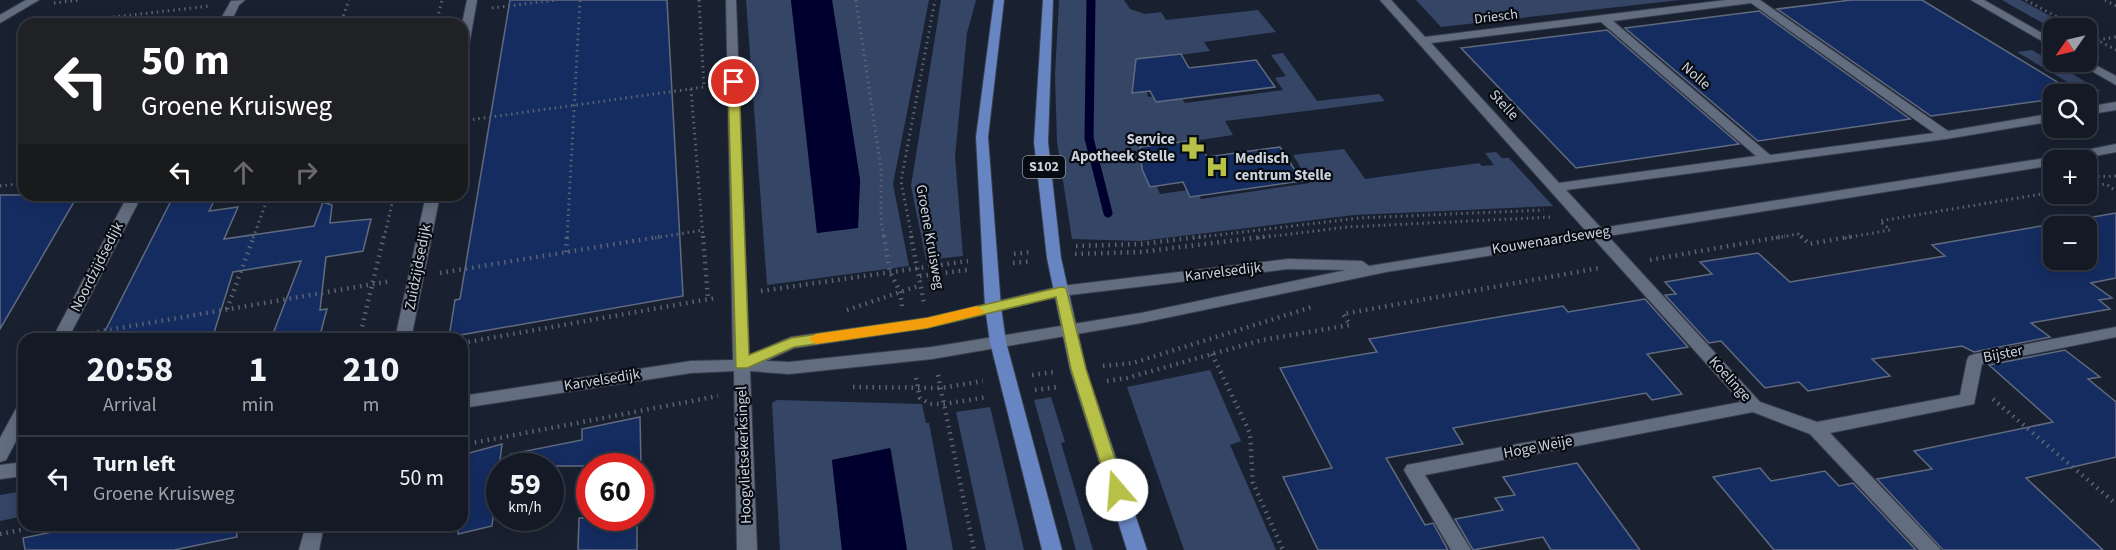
<!DOCTYPE html>
<meta charset="utf-8">
<style>
body{margin:0;font-family:"Source Sans 3",sans-serif;background:#1c222d;color:#f1f3f6;height:100vh;display:flex;flex-direction:column;font-size:22px;white-space:nowrap}
*{box-sizing:border-box;margin:0}
p{font-size:20px;color:#9da0a7}
.icon{flex:none;width:33px;height:33px;fill:none;stroke:currentColor;stroke-width:2;stroke-linecap:round;stroke-linejoin:round}
.map{position:relative;flex:1;overflow:hidden}
.details{position:absolute;left:18px;top:333px;width:450px;height:198px;display:flex;flex-direction:column;background:#131925;border-radius:18px;box-shadow:0 3px 15px #0003,0 0 0 2px #323842}
.details>*{flex:none}
.guide{position:absolute;left:18px;top:18px;width:450px;height:183px;border-radius:18px;box-shadow:0 3px 15px #0003,0 0 0 2px #323842;background:#202124;color:#fff;overflow:hidden}
.needle{width:39px;rotate:236deg}
.tools{position:absolute;left:2043px;top:18px;display:grid;gap:12px}
.tools a{display:grid;place-items:center;width:54px;height:54px;border-radius:12px;background:#131925;box-shadow:0 3px 15px #0003,0 0 0 2px #323842;font-size:30px}
.speed{position:absolute;left:486px;top:453px;display:flex;gap:12px;font-size:30px;font-weight:700;text-align:center}
.speed>*{display:grid;place-content:center;width:78px;height:78px;border-radius:50%;background:#131925;box-shadow:0 3px 15px #0003,0 0 0 2px #323842;line-height:1}
.speed small{font-size:15px;font-weight:400}
.speed .limit{border:9px solid #d22;background:#fff;color:#111}
.pin{position:absolute;display:grid;place-items:center;width:51px;height:51px;color:#fff;margin:-26px;border:3px solid #fff;border-radius:50%;box-shadow:0 2px 6px #0007}
.me{position:absolute;width:66px;margin:-33px;rotate:342deg;stroke-linejoin:round;filter:drop-shadow(0 0 4px #0008)}
.turn{display:flex;align-items:center;gap:21px;height:126px;padding:0 24px;font-size:27px}
.turn .icon{width:78px;height:78px;stroke-width:2.5}
.turn b{display:block;font-size:42px;line-height:51px}
.lanes{display:flex;align-items:center;height:57px;padding:0 24px;background:#0003;justify-content:center;gap:30px;direction:ltr}
.lanes .off{opacity:.35}
.eta{display:flex;justify-content:space-evenly;align-items:center;height:102px;text-align:center}
.eta b{font-size:36px;font-weight:700;line-height:42px}
ul{padding:0;list-style:none}
li{display:flex;align-items:center;gap:18px;height:84px;padding:0 24px;border-top:2px solid #323842}
li div{flex:1}
li b{display:block;font-size:22px}
li em{font-style:normal}
.map>svg:first-child{display:block}
</style>
<div class="map">
<svg width="2116" height="550" viewBox="0 0 2116 550">
<rect width="100%" height="100%" fill="#192131"/>
<!-- green -->
<g fill="#344566">
<path d="M746,0H791L817,233L858,227L860,180L832,0H929L893,184L909,266L767,285Z"/>
<path d="M941,0H976L967,33L955,156L963,256L926,260L911,186Z"/>
<path d="M1059,0H1124L1130,9L1145,14L1161,12L1166,20L1258,10L1276,32L1204,42L1210,51L1135,61L1143,76L1148,97L1178,93L1185,103L1283,90L1275,78L1286,76L1271,55L1283,53L1317,101L1379,94L1385,101L1225,121L1233,135L1147,148L1149,168L1160,194L1195,189L1201,199L1310,183L1293,155L1344,149L1365,179L1479,163L1482,166L1494,165L1485,153L1496,152L1502,158H1509L1553,206L1354,215L1140,241L1072,239L1057,142L1055,75Z"/>
<path d="M1416,0H1680L1441,27Z"/>
<path d="M2002,0H2021L2072,28L2053,29Z"/>
<path d="M2032,50L2101,91L2086,93L2017,52Z"/>
<path d="M1210,370L1241,441L1230,445L1276,550H1184L1127,387Z"/>
<path d="M1051,397L1065,442L1061,443L1093,550H1076L1034,400Z"/>
<path d="M777,400L922,404L926,423H929L953,550H907L891,449L832,460L842,550H780L772,403Z"/>
<path d="M990,407L1024,550H986L956,412Z"/>
<path d="M24,491V516L0,521V495Z"/>
</g>
<!-- water -->
<g fill="#00002f">
<path d="M791,0H832L860,180L858,228L817,233Z"/>
<path d="M890,448L907,550H842L832,460Z"/>
</g>
<g fill="none" stroke-linecap="round" stroke-linejoin="round">
<!-- stream -->
<path stroke="#00002f" stroke-width="9" d="M1091,0L1089,138L1108,213"/>
</g>
<!-- building -->
<g fill="#152c61" stroke="#616b7f" stroke-width="1.5" fill-rule="evenodd">
<path d="M510,0H667L683,296L449,337L455,300L460,299Z"/>
<path d="M1851,0H1922L2077,94H2054V99L1931,116L1777,9Z"/>
<path d="M1759,11L1910,119L1758,141L1625,28Z"/>
<path d="M1607,30L1739,144L1576,168L1461,48Z"/>
<path d="M1181,54L1189,68L1256,60L1275,87L1156,102L1150,91L1132,93L1136,59Z"/>
<path d="M1198,140L1207,157L1280,147L1302,181L1190,197L1183,182L1150,187L1142,169L1140,147Z"/>
<path d="M0,195H78L0,329Z"/>
<path d="M174,195H217L209,211L238,207L224,239L314,226L323,202L332,205L330,223L371,219L363,251L326,257L320,310L327,309L319,339H271L301,261L233,272L212,339H101Z"/>
<path d="M2116,213V278L2091,283L2112,298L2099,300L2110,309L2031,323L2050,337L1974,352L1962,346L1872,359L1890,376L1808,391L1799,382L1765,388L1721,341L1709,343L1665,295L1676,294L1665,282L1712,274L1700,262L1758,253L1790,282L1945,256L1932,245ZM2054,226H2086V260H2054Z"/>
<path d="M1645,299L1688,347L1647,354L1682,394L1652,400L1646,393L1453,428L1463,444L1386,458L1425,525L1433,523L1448,550H1318L1283,477L1332,468L1280,368L1377,352L1369,339L1563,306L1568,312Z"/>
<path d="M2065,350L2100,377L2088,379L2116,402V457L2026,478L2103,550H1943L1877,479L1932,469L1914,451L2053,422L1989,365Z"/>
<path d="M640,417L641,466H512L511,454L582,440V429Z"/>
<path d="M502,444L492,526L458,534L459,525H462V455Z"/>
<path d="M1577,463L1640,550H1551L1543,537L1473,550L1455,519L1503,510L1495,498L1515,495L1503,477Z"/>
<path d="M1760,468L1771,481L1825,471L1839,486L1853,483L1916,550H1774L1713,477Z"/>
<path d="M579,518H637V550H578Z"/>
<path d="M86,525H236L237,537L174,550H25L23,538Z"/>
</g>
<g fill="none" stroke-linecap="round" stroke-linejoin="round">
<!-- minor casing -->
<g stroke="#383e4b" stroke-width="2">
<g id="minor">
<path d="M26,0H39L0,23V15Z"/>
<path d="M245,0L239,5L230,24H218L231,1Z"/>
<path d="M467,0H477L468,51L462,55V24Z"/>
<path d="M726,0H736L749,355L791,337L927,318L1061,286L1288,259L1362,261L1369,266L1586,231L1380,0H1391L1425,37L1726,0H1760L1948,131L2054,113V121L1946,139L1566,190L1601,228L2052,157L2116,144V152L2074,160H2054V165L1608,236L1760,402L1817,422L1960,395L1967,360L1969,356L1975,354L2116,327V337L1982,364L1974,404L1830,433L1941,550H1919L1810,434L1753,412L1425,475L1471,550H1451L1404,470L1407,465L1741,402L1594,239L1386,272L1141,323L932,359L789,374L750,371L757,550H737L734,371L691,373L462,408V396L691,361L733,360ZM1751,3L1934,133L1770,155L1613,21ZM1601,22L1756,156L1559,183L1431,43ZM1288,269L1346,270L1141,313L932,347L789,362L766,361L794,348L927,328L1061,296Z"/>
<path d="M1971,0H1984L2054,40V48Z"/>
<path d="M2086,60L2116,76V85L2076,62Z"/>
<path d="M2116,102V110L2086,115V107Z"/>
<path d="M128,195H142L68,339H52Z"/>
<path d="M426,195H440L411,339H395Z"/>
<path d="M24,403V426L6,460L0,462V438L18,405Z"/>
<path d="M24,462V476L0,479V465Z"/>
<path d="M306,525H324L319,550H299Z"/>
</g>
</g>
<!-- major casing -->
<g stroke="#383e4b" stroke-width="2">
<g id="major">
<path d="M994,0H1004L988,137L1001,307L1006,342L1062,550H1042L990,342L985,307L976,137Z"/>
<path d="M1043,0H1053L1048,142L1061,258L1086,369L1147,550H1127L1070,369L1047,258L1034,142Z"/>
</g>
</g>
<!-- path-far1 -->
<g stroke="#5c6472" stroke-width="3" stroke-dasharray="1.5 4" stroke-linecap="butt">
<path d="M856,0L881,169V220L884,238"/>
<path d="M2026,0L2077,28"/>
<path d="M2105,0L2116,6"/>
<path d="M54,3L80,0"/>
<path d="M492,8L556,0"/>
<path d="M53,24L210,6"/>
<path d="M337,24L341,22L349,0"/>
<path d="M436,24L442,0"/>
<path d="M2086,34L2116,50"/>
<path d="M2098,40L2116,37"/>
<path d="M691,89L703,238"/>
<path d="M462,121L704,87L699,0"/>
<path d="M2087,177L2116,176"/>
<path d="M0,186L24,183"/>
<path d="M2086,187L2106,184L2116,191"/>
<path d="M253,238L269,195"/>
<path d="M384,238L394,195"/>
<path d="M567,238L580,0"/>
<path d="M655,238L703,230"/>
<path d="M912,238L901,181L935,0"/>
<path d="M1193,238L1359,218L1544,210"/>
<path d="M1258,238L1347,227L1552,217"/>
<path d="M1776,238L1798,234L1802,238"/>
<path d="M1845,238L1890,230L1880,221L2054,192"/>
</g>
<!-- path -->
<g stroke="#5c6472" stroke-width="4.5" stroke-dasharray="1.5 5" stroke-linecap="butt">
<path d="M703,236L708,299"/>
<path d="M884,236L890,272L900,292L902,306"/>
<path d="M911,236L924,303"/>
<path d="M1801,236L1809,244L1854,236"/>
<path d="M1076,246L1141,244L1206,236"/>
<path d="M566,252L567,236"/>
<path d="M1014,254L1030,252"/>
<path d="M1075,254L1140,252L1270,236"/>
<path d="M1650,260L1785,236"/>
<path d="M1013,263L1032,261"/>
<path d="M440,273L664,236"/>
<path d="M920,276L967,270"/>
<path d="M761,291L968,261"/>
<path d="M227,309L254,236"/>
<path d="M847,310L921,285"/>
<path d="M91,333L391,281"/>
<path d="M359,339L384,236"/>
<path d="M462,343L715,298"/>
<path d="M1212,354L1250,433L1253,483L1283,550"/>
<path d="M1103,366L1133,363L1312,307"/>
<path d="M938,375L974,550"/>
<path d="M1032,375L1054,372"/>
<path d="M916,378L920,398L930,404H944L987,397"/>
<path d="M1107,381L1127,378L1262,340L1350,325L1343,314L1599,268"/>
<path d="M853,387L941,388L983,381"/>
<path d="M1035,390L1058,387"/>
<path d="M1993,399L2116,504"/>
<path d="M462,445L718,396"/>
<path d="M0,534L46,525"/>
</g>
<!-- minor -->
<use href="#minor" fill="#636d80" fill-rule="evenodd"/>
<!-- major -->
<use href="#major" fill="#6785c3" fill-rule="evenodd"/>
</g>
<!-- route -->
<path fill="#b7c147" stroke="#777d2e" stroke-width="1.5" d="M734,79L739,82L749,355L791,338L927,318L1061,287L1066,288L1086,369L1125,490L1123,495H1111L1109,490L1071,369L1056,297L927,328L794,347L747,368H736L728,82Z"/>
<!-- slow -->
<path fill="#f59e0b" d="M977,306L984,311L982,314L927,328L816,344L809,339L816,334L927,318Z"/>
<!-- icons -->
<defs>
<g id="pharmacy-bare" transform="scale(1.8)"><path d="M-2-6h4v4h4v4h-4v4h-4v-4h-4v-4h4Z" fill="#b7c147" stroke="#070b12" stroke-width="2.5" paint-order="stroke"/></g>
<g id="hospital-bare" transform="scale(1.8)"><path d="M-5-5h3v3.5h4V-5h3V5h-3V1.5h-4V5h-3Z" fill="#b7c147" stroke="#070b12" stroke-width="2.5" paint-order="stroke"/></g>
</defs>
<g fill-rule="evenodd">
<use href="#pharmacy-bare" x="1193" y="148"/>
<use href="#hospital-bare" x="1217" y="167"/>
</g>
<g text-anchor="middle" dominant-baseline="central" stroke-width="4.5" stroke-linejoin="round" paint-order="stroke">
<!-- far-street labels -->
<g font-size="14" fill="#cdd3de" stroke="#070b12">
<text transform="translate(1496 17) rotate(-7)">Driesch</text>
</g>
<!-- shield labels -->
<rect fill="#070b12" stroke="#9297a1" stroke-width="1.5" x="1023" y="156" width="42" height="22" rx="4.5"/>
<g font-size="14" font-weight="bold" fill="#cdd3de">
<text x="1044" y="167">S102</text>
</g>
<!-- street labels -->
<g font-size="15" fill="#cdd3de" stroke="#070b12">
<text transform="translate(1696 76) rotate(41)">Nolle</text>
<text transform="translate(1504 105) rotate(47)">Stelle</text>
<text transform="translate(930 237) rotate(80)">Groene Kruisweg</text>
<text transform="translate(1551 240) rotate(-9)">Kouwenaardseweg</text>
<text transform="translate(97 267) rotate(-63)">Noordzijdsedijk</text>
<text transform="translate(418 267) rotate(-79)">Zuidzijdsedijk</text>
<text transform="translate(1223 272) rotate(-7)">Karvelsedijk</text>
<text transform="translate(2003 354) rotate(-11)">Bijster</text>
<text transform="translate(1730 379) rotate(48)">Koelinge</text>
<text transform="translate(602 380) rotate(-9)">Karvelsedijk</text>
<text transform="translate(1538 447) rotate(-11)">Hoge Weije</text>
<text transform="translate(744 455) rotate(-92)">Hoogvlietsekerksingel</text>
</g>
<!-- poi labels -->
<g font-size="15" font-weight="bold" fill="#cdd3de" stroke="#070b12" text-anchor="end">
<text x="1175" y="139">Service<tspan x="1175" dy="17">Apotheek Stelle</tspan></text>
<text x="1235" y="158" text-anchor="start">Medisch<tspan x="1235" dy="17">centrum Stelle</tspan></text>
</g>
</g>
</svg>
<div class="tools">
<a><svg class="needle" viewBox="-14 -14 28 28"><path d="M0-13l5 13h-10z" fill="#e53935"/><path d="M0 13l5-13h-10z" fill="#9da0a7"/></svg></a>
<a><svg class="icon" aria-label="search" viewBox="0 0 24 24"><circle cx="10" cy="10" r="6"/><path d="M15 15l6 6"/></svg></a>
<a>+</a>
<a>−</a>
</div>
<div class="speed"><div>59<small>km/h</small></div><div class="limit">60</div></div>
<div class="pin" style="left:734px;top:82px;background:#d93025"><svg class="icon" aria-label="arrive" viewBox="0 0 24 24"><path d="M6 21V4h12l-3 4 3 4H6"/></svg></div>
<svg class="me" style="left:1117px;top:490px" viewBox="-20 -20 40 40"><circle r="19" fill="#fff"/><path d="M0-13L10 11 0 6-10 11z" fill="#b7c147"/></svg>
<div class="guide">
<div class="turn"><svg class="icon" aria-label="left" viewBox="0 0 24 24"><path d="M17 20v-9H6M10 6l-5 5 5 5"/></svg><div><b>50 m</b>Groene Kruisweg</div></div>
<div class="lanes"><svg class="icon" aria-label="left" viewBox="0 0 24 24"><path d="M17 20v-9H6M10 6l-5 5 5 5"/></svg><svg class="icon off" aria-label="ahead" viewBox="0 0 24 24"><path d="M12 20V5M6 11l6-6 6 6"/></svg><svg class="icon off" aria-label="right" viewBox="0 0 24 24"><path d="M7 20v-9h11M14 6l5 5-5 5"/></svg></div>
</div>
<section class="details">
<div class="eta">
<div><b>20:58</b><p>Arrival</p></div>
<div><b>1</b><p>min</p></div>
<div><b>210</b><p>m</p></div>
</div>
<ul>
<li><svg class="icon" aria-label="left" viewBox="0 0 24 24"><path d="M17 20v-9H6M10 6l-5 5 5 5"/></svg><div><b>Turn left</b><p>Groene Kruisweg</p></div><em>50 m</em></li>
</ul>
</section>
</div>
